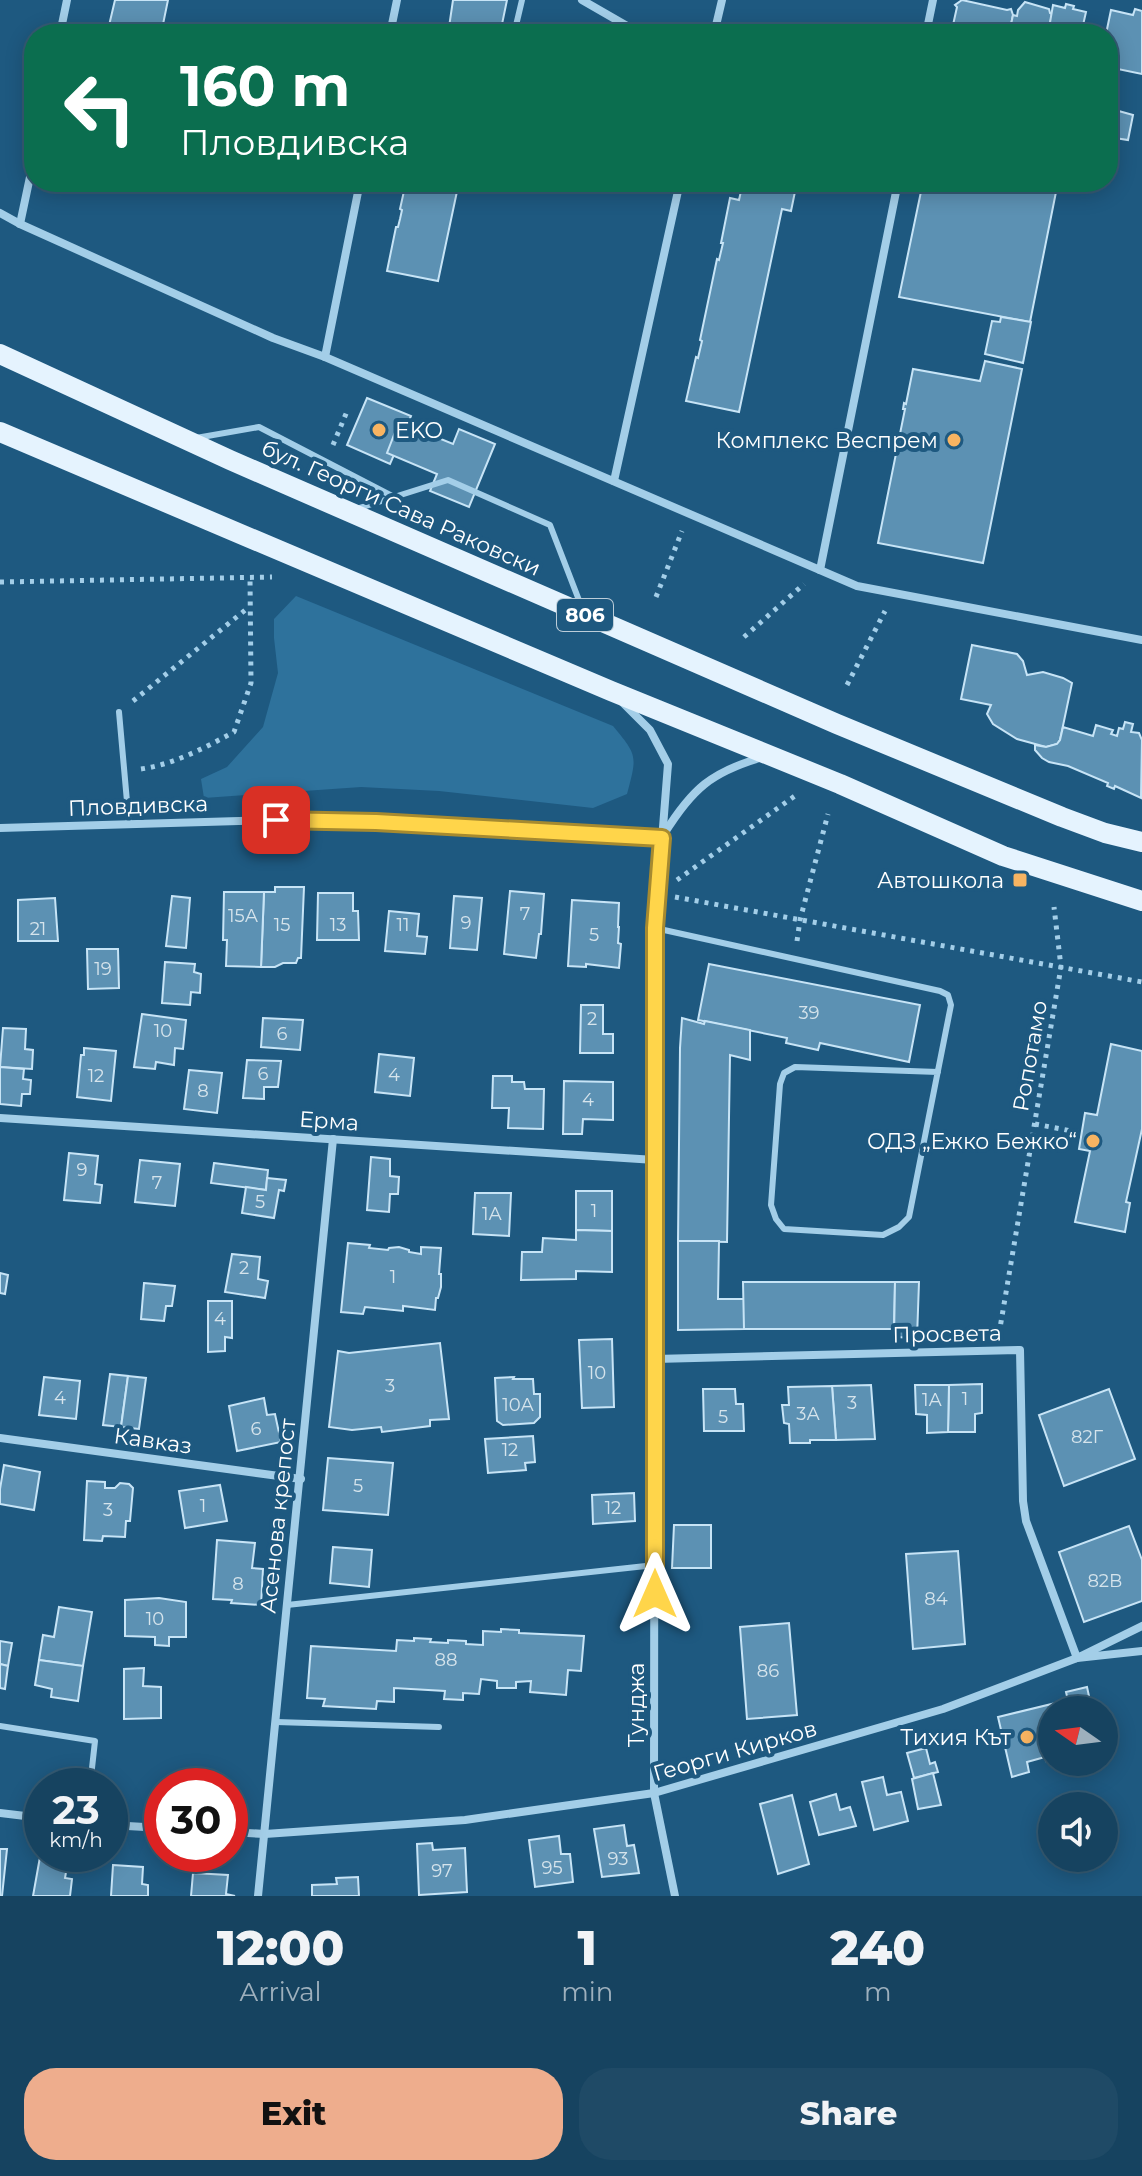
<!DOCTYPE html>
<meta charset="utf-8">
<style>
body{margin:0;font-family:Montserrat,sans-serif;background:#1f4a66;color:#f1f3f6;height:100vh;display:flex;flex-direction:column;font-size:30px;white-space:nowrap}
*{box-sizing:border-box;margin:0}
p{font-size:26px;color:#9eb0bd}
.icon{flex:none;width:44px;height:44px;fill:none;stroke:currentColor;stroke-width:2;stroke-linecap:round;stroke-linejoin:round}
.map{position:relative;height:1896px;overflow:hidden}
.side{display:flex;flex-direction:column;background:#164360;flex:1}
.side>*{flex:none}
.top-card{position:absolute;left:24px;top:24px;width:1094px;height:168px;border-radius:32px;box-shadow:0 4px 20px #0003,0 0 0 2px #355c75;background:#0b6e4f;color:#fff;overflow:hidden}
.needle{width:52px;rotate:284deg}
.buttons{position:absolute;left:1038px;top:1696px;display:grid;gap:16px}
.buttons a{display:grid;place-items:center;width:80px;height:80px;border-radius:50%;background:#164360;box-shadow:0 4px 20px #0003,0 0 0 2px #355c75;font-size:40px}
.speed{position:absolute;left:24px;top:1768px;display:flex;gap:16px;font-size:40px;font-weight:700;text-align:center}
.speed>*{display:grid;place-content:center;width:104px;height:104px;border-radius:50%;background:#164360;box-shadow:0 4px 20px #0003,0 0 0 2px #355c75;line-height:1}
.speed small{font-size:20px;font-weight:400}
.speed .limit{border:12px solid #d22;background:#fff;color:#111}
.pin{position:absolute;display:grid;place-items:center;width:68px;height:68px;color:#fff;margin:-34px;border-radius:16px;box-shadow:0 4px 12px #0006}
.me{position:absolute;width:88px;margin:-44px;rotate:0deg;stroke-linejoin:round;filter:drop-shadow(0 0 6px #0008)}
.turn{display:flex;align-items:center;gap:28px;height:168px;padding:0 24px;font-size:36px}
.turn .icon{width:104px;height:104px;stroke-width:2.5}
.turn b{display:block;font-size:56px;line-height:68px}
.eta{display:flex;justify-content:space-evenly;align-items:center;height:136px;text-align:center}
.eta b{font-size:48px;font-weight:800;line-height:56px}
.cta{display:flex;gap:16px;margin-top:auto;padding:16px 24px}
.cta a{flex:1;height:92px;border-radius:32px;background:#eead8d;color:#111;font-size:32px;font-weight:800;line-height:92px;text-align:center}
.cta a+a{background:#1f4a66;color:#f1f3f6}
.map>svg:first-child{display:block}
</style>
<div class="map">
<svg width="1142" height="1896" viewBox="0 0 1142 1896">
<rect width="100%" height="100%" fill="#1e5980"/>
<!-- green -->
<path fill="#2e729c" d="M296,596L613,726C638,756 637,756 627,794L593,808L439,791L361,787L204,798L201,779L227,767L263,727L278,673L274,638V619Z"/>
<!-- building -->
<g fill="#5c91b3" stroke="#c7e4f6" stroke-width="2">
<path d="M115,0H168L161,34H107Z"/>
<path d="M453,0H507L500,34H448Z"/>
<path d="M962,0L1007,10L1011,9L1013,15L1009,34H951L957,7L955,5Z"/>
<path d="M1025,2L1049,9L1050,13L1052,14L1048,34H1009L1013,15L1017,16L1018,10Z"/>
<path d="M1066,4L1074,6L1073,9L1086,12L1081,34H1048L1053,5L1065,8Z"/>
<path d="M1135,9L1142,11V74L1108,67V34H1106L1111,10L1133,15Z"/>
<path d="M1108,108L1133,115L1128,140L1108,137Z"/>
<path d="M406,182H459L438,281L387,271L396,227H398L400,219L402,210L400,209Z"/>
<path d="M743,182H797L791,211L782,209L739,412L686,401L696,357L698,358L702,341L700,340L717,259L719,260L723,243H721L730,198L739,200Z"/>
<path d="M923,182H1058L1030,322L899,297Z"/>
<path d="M1001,317L1031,322L1023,363L985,354L992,321L1000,322Z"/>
<path d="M985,361L1022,369L983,563L878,543L905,409H903L904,403L906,404L913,369L980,381Z"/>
<path d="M367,398L411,416L390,464L347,445Z"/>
<path d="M399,422L453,444L459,429L495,444L469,507L430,491L437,474L387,453Z"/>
<path d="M972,645L1017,654L1023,661L1027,675L1043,672L1063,678L1072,683L1060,740L1057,744L1046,747L1017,739L993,724L987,714L991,705L961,699Z"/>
<path d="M1125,722L1133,724L1131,732L1139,733L1142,740L1141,798L1115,786L1114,789L1107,786L1108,783L1068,766L1049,762L1042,758L1035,750V745L1046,747L1057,744L1060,740L1063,727L1093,736L1096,725L1113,730L1111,734L1117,736L1119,728L1123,729Z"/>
<path d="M275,887H304L301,958H298L296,963H283L275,967H261L264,892H275Z"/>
<path d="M510,891L544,894L541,934H539L536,958L504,954Z"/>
<path d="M224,892H264L261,967L226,966L227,940H223Z"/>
<path d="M318,893H353V911H358L359,940H317Z"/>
<path d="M172,896L190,898L186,948L166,946Z"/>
<path d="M454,896L482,898L477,950L450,948Z"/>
<path d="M55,898L58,941H18V900Z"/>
<path d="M572,900L619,903L618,927H619L618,943L621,944L619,968L586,964V967L568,966Z"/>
<path d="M389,911L419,914L417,936L427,937L425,954L385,951Z"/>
<path d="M87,949H118L119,988L88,989Z"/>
<path d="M165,962L195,964L194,972L201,974L200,993L191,992L190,1005L162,1003Z"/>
<path d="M709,964L920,1005L909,1062L820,1043L818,1050L786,1043L787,1038L698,1020Z"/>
<path d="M581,1005H603V1034H613V1053H580Z"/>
<path d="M142,1014L186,1020L183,1049L175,1048L174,1065L156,1062L155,1069L134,1067Z"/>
<path d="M263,1018L303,1020L300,1050L261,1047Z"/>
<path d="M682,1018L704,1024L705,1021L750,1030V1060L730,1055L727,1242L678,1241L680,1048Z"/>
<path d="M3,1028L26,1029L25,1049L33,1050L32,1069L0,1067Z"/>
<path d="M1111,1044L1142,1051V1129L1126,1202L1130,1203L1125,1232L1075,1222L1090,1151L1079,1149L1085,1113L1097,1115Z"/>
<path d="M84,1048L116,1051L111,1101L77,1097L81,1055H84Z"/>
<path d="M379,1054L414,1058L410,1096L375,1092Z"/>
<path d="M247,1060L281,1061L278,1087H264V1099L243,1098Z"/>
<path d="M0,1067L24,1069L23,1079L31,1080L30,1094H22L21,1106L0,1104Z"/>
<path d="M189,1070L222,1073L217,1113L184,1109Z"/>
<path d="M493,1076H512V1082H524L525,1089H544L543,1129L508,1128L509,1108H492Z"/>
<path d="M564,1081L613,1082V1120L583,1119L582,1134H563Z"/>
<path d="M69,1153L98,1156L95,1184L102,1185L100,1203L64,1200Z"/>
<path d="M371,1157L390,1159V1176L399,1177L398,1194H390L389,1212L367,1210Z"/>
<path d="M140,1160L180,1164L175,1206L135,1202Z"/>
<path d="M214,1163L268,1170L266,1190L211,1183Z"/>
<path d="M267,1178L286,1180L284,1191L279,1190L274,1218L242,1213L246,1187L266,1190Z"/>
<path d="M576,1191H612V1231L576,1230Z"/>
<path d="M475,1193H511L509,1236L473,1234Z"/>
<path d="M576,1230L612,1231V1272L576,1271V1279L521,1280L522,1252H542L543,1238L576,1240Z"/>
<path d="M678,1241H719L718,1299H744V1329L678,1330Z"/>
<path d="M348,1243L370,1245L369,1248L388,1250L389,1248L399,1247L409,1250V1252L421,1254V1247L441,1248L439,1274H441V1287L438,1298H436L435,1310L403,1306V1311L365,1307L363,1314L341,1312Z"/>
<path d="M232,1254L260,1257L258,1279L268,1281L265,1298L225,1292Z"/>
<path d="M0,1273L8,1275L5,1294L0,1293Z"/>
<path d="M743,1282H895L894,1329H744Z"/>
<path d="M895,1282H919L917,1338L894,1337Z"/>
<path d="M144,1283L175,1286L172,1306H166L164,1321L141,1319Z"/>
<path d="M208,1301H232V1338L225,1337V1351L208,1352Z"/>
<path d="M612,1339L614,1407L582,1408L579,1340Z"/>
<path d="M440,1343L449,1419L430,1420V1426L382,1432L381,1427L352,1430L329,1427L338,1351L349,1353Z"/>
<path d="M110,1374L128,1376L121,1427L103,1425Z"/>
<path d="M128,1376L146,1378L139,1429L121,1427Z"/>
<path d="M44,1377L80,1381L76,1419L39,1415Z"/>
<path d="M514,1377L513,1379H533L534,1394H540V1417L534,1423L503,1425L497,1421L495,1378Z"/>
<path d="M982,1384V1413L975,1414V1432H948L949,1385Z"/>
<path d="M871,1385L875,1439L836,1440L832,1386Z"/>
<path d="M915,1385H949L948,1432L927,1433V1415L916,1414Z"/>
<path d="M832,1386L836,1440H810V1443H790L789,1424L784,1423L782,1405H789L788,1387Z"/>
<path d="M703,1389H735L736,1404H743L744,1431H704Z"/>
<path d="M1109,1389L1135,1459L1064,1486L1039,1415Z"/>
<path d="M264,1398L267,1415L275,1414L281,1442L237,1451L229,1406Z"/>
<path d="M533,1436L535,1462L525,1463L526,1470L488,1473L485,1439Z"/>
<path d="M328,1458L393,1463L388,1515L323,1510Z"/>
<path d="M4,1465L40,1472L34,1510L0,1504V1489Z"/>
<path d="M87,1481L105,1482V1488H115L120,1483L129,1484L133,1488L130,1521H126L125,1537L103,1536L102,1541L84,1540Z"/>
<path d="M220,1485L227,1521L185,1528L179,1491Z"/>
<path d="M634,1493L635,1521L593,1524L592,1495Z"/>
<path d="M674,1525H711V1568H672Z"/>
<path d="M1129,1526L1142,1560V1601L1084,1622L1059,1552Z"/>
<path d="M217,1540L255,1543L252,1568L263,1569L261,1605L231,1603L232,1600L213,1599Z"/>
<path d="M333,1547L372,1550L369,1587L330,1583Z"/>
<path d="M958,1551L965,1644L913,1649L906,1554Z"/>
<path d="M159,1598L186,1602V1637H169V1646L155,1645V1637L125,1636V1600Z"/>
<path d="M59,1607L92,1612L83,1666L39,1660L43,1635L54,1637Z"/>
<path d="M789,1623L797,1715L747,1719L740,1627Z"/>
<path d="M501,1629L519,1630V1633L584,1636L581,1671L568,1670L566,1695L530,1692L531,1681L516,1682V1688H497V1681L481,1679L479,1694L463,1693V1700L444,1699L445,1691L394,1688V1702L377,1701L376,1709L323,1706L325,1699L307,1698L311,1646L396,1651L397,1640L414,1641V1638L431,1639L430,1642L448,1643V1640L466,1641V1644L483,1645V1631L501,1632Z"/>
<path d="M0,1641L12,1643L8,1666L0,1664Z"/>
<path d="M39,1660L83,1666L78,1701L51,1697L52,1689L35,1685Z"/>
<path d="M0,1664L8,1666L5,1689L0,1688Z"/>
<path d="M144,1668L143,1686L161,1687V1718L124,1719V1669Z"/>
<path d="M1087,1687L1092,1710L1070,1709L1066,1692Z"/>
<path d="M1068,1700L1070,1710H1052V1759L1046,1761L1045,1757L1027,1762L1029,1772L1012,1777L998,1717Z"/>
<path d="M926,1748L930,1764L935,1762L938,1772L914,1778L907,1753Z"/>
<path d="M933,1773L941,1805L918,1809L912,1779Z"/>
<path d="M883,1777L887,1795L901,1792L908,1821L874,1830L862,1782Z"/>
<path d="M836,1794L840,1810L850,1807L856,1826L819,1835L810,1802Z"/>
<path d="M792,1795L809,1864L778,1874L760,1804Z"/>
<path d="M624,1825L627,1846L634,1845L639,1873L602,1877L594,1829Z"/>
<path d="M559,1836L561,1854H570L573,1882L535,1887L529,1840Z"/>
<path d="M432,1843L433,1850L465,1848L467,1892L419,1895L417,1844Z"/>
<path d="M0,1849H7L2,1896H0Z"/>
<path d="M40,1857L68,1861L65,1878L72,1879L70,1896H33Z"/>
<path d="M113,1865L143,1867L142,1884L148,1885V1896H111Z"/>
<path d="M193,1873L228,1875L226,1894L235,1896H191Z"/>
<path d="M358,1877L359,1896H312V1885L337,1884L336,1878Z"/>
</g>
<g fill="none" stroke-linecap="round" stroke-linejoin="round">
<!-- path -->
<g stroke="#a3cee8" stroke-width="5" stroke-dasharray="4 6" stroke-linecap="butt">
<path d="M333,445L348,409"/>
<path d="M0,582L272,577"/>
<path d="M656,597L682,531"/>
<path d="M744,637L804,584"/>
<path d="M847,685L885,611"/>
<path d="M133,701L249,607"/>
<path d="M141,769C175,764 204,748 234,732L251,683L250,577"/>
<path d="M677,880L799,793"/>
<path d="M675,897L1142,982"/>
<path d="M797,941L800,920L828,814"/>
<path d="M1035,1124L1082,1133"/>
<path d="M999,1334L1061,967L1054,907"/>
</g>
<!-- lane -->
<g stroke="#a3cee8" stroke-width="6">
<path d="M514,34L522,0"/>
<path d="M196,438L259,427L394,497"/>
<path d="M356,509L448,480L550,525L582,608"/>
<path d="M119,712L129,824"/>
<path d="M655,928L940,991L948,995L951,1005L909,1217L899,1227L883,1235L784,1229L776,1219L771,1205L780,1084L784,1073L795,1067L938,1072"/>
<path d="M287,1605L655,1565"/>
<path d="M276,1722L439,1727"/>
<path d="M0,1726L95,1741L90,1786"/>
</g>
<!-- street -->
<g stroke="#a3cee8" stroke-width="8">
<path d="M582,0L641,34"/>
<path d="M60,34L67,0"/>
<path d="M390,34L397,0"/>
<path d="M714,34L722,0"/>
<path d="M926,34L933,0"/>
<path d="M0,213L20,224L273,338L325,357L857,586L1142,640"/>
<path d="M20,224L34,158"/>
<path d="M325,357L360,182"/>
<path d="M614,481L680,182"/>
<path d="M820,570L898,182"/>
<path d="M623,703L650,730L668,764L655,928L654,1793L675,1896"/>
<path d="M0,828L276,820L425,824L662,838"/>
<path d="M664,834C692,789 711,772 763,757"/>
<path d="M0,1118L655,1160"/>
<path d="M655,1359L1020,1350L1023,1501L1026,1521L1077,1658L1142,1626"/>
<path d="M0,1438L301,1479"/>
<path d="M0,1813L42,1818"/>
<path d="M110,1825L162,1828"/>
<path d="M230,1832L265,1834L465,1820L654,1793L943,1709L1077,1658L1142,1651"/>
<path d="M258,1896L333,1139"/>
</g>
<!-- primary -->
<g stroke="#e5f3fe" stroke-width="20">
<path d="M0,354L230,460L837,724L1062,817L1105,833L1142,842"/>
<path d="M0,432L611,691L840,784L1003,856L1142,901"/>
</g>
</g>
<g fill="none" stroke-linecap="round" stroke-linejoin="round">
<!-- route casing -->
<g stroke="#a68a30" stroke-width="20">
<path id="route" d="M276,820L376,822L662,838L655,928V1594"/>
</g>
<!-- route -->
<use href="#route" stroke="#ffd54a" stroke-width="14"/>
</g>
<!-- markers -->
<g fill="#f7b462" stroke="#1e5980" stroke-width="3">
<circle cx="379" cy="430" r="8"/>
<circle cx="954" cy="440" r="8"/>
<rect x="1012" y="872" width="16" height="16" rx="4"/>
<circle cx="1093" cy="1141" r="8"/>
<circle cx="1027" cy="1737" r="8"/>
</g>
<g text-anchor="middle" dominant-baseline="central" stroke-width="8" stroke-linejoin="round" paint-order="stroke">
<!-- number labels -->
<g font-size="18" fill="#d6e4ec">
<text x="525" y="914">7</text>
<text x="243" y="916">15А</text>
<text x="466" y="923">9</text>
<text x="282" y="925">15</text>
<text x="338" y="925">13</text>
<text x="403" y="925">11</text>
<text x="38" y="929">21</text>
<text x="594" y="935">5</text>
<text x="103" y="969">19</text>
<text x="809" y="1013">39</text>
<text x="592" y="1019">2</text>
<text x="163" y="1031">10</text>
<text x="282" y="1034">6</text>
<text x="263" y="1074">6</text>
<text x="394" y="1075">4</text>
<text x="96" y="1076">12</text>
<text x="203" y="1091">8</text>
<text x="588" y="1100">4</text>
<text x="82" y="1170">9</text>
<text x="157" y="1183">7</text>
<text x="260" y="1202">5</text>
<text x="594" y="1211">1</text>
<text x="492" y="1214">1А</text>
<text x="244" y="1268">2</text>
<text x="393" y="1277">1</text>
<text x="220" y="1319">4</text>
<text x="597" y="1373">10</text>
<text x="390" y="1386">3</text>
<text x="60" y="1398">4</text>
<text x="965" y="1399">1</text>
<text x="932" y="1400">1А</text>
<text x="852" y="1403">3</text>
<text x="518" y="1405">10А</text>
<text x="808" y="1414">3А</text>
<text x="723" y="1417">5</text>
<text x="256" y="1429">6</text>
<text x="1087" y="1437">82Г</text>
<text x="510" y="1450">12</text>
<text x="358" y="1486">5</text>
<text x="203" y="1506">1</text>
<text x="613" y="1508">12</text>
<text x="108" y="1510">3</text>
<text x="1105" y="1581">82В</text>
<text x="238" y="1584">8</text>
<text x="936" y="1599">84</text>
<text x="155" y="1619">10</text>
<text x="446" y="1660">88</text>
<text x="768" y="1671">86</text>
<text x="618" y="1859">93</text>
<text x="552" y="1868">95</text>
<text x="442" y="1871">97</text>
</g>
<!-- shield labels -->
<rect fill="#1e5980" stroke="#bccdd9" stroke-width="2" x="557" y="599" width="56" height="32" rx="6"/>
<g font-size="20" font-weight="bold" fill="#fff">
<text x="585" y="615">806</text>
</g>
<!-- poi labels -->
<g font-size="22" fill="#fff" stroke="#1e5980" text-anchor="end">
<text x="395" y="430" text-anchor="start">EKO</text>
<text x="938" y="440">Комплекс Веспрем</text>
<text x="1004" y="880">Автошкола</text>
<text x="1077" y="1141">ОДЗ „Ежко Бежко“</text>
<text x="1011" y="1737">Тихия Кът</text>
</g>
<!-- street labels -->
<g font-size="22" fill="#fff" stroke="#1e5980">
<text transform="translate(401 508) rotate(24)">бул. Георги Сава Раковски</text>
<text transform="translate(138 806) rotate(-2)">Пловдивска</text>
<text transform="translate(1030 1056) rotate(-80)">Ропотамо</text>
<text transform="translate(329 1121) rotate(4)">Ерма</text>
<text transform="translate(947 1334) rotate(-1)">Просвета</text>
<text transform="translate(153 1441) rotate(8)">Кавказ</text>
<text transform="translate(278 1516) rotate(-84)">Асенова крепост</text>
<text transform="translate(636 1705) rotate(-90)">Тунджа</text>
<text transform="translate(735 1751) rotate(-16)">Георги Кирков</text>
</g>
</g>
</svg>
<div class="buttons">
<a><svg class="needle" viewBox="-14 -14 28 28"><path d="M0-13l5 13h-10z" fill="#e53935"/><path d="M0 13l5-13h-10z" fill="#9eb0bd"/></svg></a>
<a><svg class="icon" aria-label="sound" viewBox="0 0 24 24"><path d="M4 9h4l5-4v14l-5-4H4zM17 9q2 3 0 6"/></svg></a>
</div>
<div class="speed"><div>23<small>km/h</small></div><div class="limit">30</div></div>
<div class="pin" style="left:276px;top:820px;background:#d93025"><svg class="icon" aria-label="arrive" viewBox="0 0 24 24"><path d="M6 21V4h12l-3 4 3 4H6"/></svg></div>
<svg class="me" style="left:655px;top:1594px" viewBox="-20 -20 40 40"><path d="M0-17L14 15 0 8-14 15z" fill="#ffd54a" stroke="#fff" stroke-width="4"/></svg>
<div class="top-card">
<div class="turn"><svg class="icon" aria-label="left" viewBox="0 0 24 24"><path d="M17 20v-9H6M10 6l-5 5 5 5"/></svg><div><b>160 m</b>Пловдивска</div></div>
</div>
</div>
<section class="side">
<div class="eta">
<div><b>12:00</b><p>Arrival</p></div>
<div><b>1</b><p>min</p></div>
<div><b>240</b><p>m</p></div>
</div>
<div class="cta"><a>Exit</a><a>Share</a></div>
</section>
